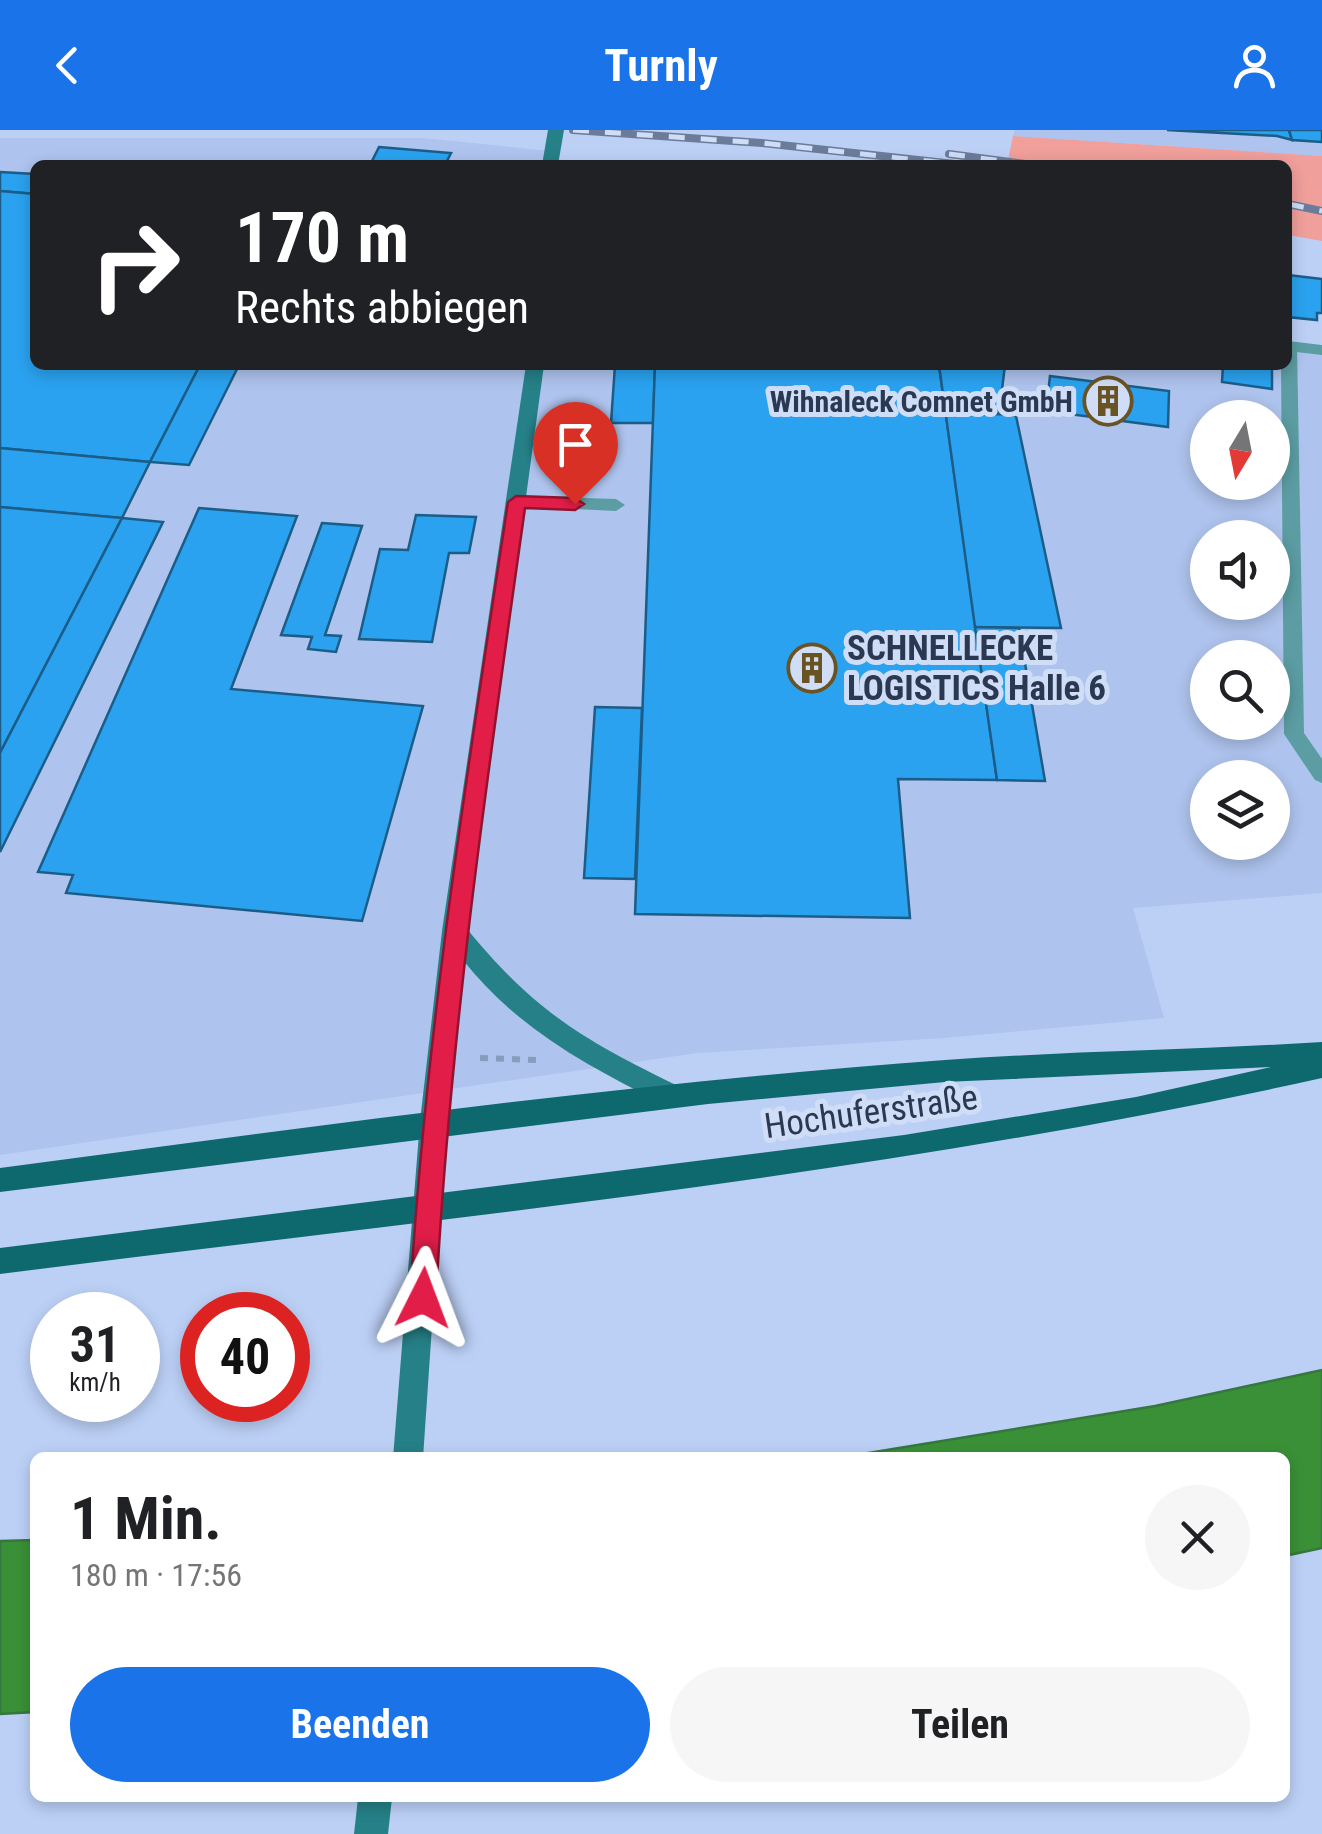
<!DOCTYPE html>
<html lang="de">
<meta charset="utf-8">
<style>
body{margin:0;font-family:"Roboto Condensed",sans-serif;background:#f6f6f6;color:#202124;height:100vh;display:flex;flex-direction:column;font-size:38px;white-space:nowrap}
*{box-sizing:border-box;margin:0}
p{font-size:32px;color:#757577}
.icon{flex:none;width:55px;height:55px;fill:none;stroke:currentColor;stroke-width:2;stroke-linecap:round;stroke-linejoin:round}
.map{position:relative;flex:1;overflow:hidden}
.drawer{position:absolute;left:30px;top:1322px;width:1260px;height:350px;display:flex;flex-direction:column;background:#fff;border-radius:15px;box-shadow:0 5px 15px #0003}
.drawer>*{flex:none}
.guide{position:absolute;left:30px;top:30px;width:1262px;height:210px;border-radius:15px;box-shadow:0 5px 15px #0003;background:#202124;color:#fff;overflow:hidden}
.needle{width:65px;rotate:190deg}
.fabs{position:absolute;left:1190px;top:270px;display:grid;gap:20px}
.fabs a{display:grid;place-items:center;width:100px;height:100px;border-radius:50%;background:#fff;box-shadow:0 5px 15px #0003;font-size:50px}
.speed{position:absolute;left:30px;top:1162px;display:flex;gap:20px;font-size:50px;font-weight:700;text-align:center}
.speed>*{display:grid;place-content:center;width:130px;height:130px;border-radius:50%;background:#fff;box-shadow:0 5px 15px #0003;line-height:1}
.speed small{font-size:25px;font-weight:400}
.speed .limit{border:15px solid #d22;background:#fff;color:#111}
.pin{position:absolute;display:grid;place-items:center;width:85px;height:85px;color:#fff;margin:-102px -42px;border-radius:50% 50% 50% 0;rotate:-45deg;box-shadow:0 0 10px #0007}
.pin .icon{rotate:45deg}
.me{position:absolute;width:110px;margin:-55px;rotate:3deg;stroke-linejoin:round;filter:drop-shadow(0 0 8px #0008)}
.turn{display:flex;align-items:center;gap:35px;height:210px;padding:0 40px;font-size:45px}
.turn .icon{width:130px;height:130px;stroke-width:2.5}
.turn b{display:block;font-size:70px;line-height:85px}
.round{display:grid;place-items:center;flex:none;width:105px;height:105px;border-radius:52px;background:#f6f6f6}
.summary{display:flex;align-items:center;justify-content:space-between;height:170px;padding:0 40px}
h1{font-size:60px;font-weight:700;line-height:75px}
.cta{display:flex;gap:20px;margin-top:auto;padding:20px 40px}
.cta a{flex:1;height:115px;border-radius:60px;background:#1a73e8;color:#fff;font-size:40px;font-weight:700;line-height:115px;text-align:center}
.cta a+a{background:#f6f6f6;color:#202124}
header{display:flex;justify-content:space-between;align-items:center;height:130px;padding:0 40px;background:#1a73e8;color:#fff;font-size:45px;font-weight:700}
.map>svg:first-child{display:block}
</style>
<header><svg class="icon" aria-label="back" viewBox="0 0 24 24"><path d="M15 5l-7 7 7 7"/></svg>Turnly<svg class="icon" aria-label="person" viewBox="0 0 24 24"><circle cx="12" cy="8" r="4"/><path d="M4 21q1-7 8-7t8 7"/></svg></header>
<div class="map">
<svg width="1322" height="1704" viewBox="0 0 1322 1704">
<rect width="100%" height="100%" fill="#bcd0f6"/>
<!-- built -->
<g fill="#aec3ed" fill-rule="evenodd">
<path d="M1015,0H1322V26L1013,6Z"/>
<path d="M0,8H422L551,21L550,35H35V235H1288V216L1322,220V763L1133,778L1164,888L944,908L697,923L0,1025ZM1208,288H1272V352H1208ZM1208,408H1272V472H1208ZM1208,528H1272V592H1208ZM1208,648H1272V712H1208Z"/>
</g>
<!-- green -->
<path fill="#f09f9b" d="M1013,6L1322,26V111L1288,105V35H1007Z"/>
<!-- water -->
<g fill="#3a9037" stroke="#36763f" stroke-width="2.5">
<path d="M1322,1240V1418L1285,1426V1328L844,1327L1155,1276Z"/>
<path d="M35,1410V1582L0,1584V1411Z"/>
</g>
<!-- building -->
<g fill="#2aa2ef" stroke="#1c5d88" stroke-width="2.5">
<path d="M1167,0H1289L1292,10L1277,6Z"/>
<path d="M1289,0H1322V12L1292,10Z"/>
<path d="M379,17L451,23L445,35H370Z"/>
<path d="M0,42L35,44V64L0,61Z"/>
<path d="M0,61L35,64V235H200L150,332L0,318Z"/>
<path d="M1288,145L1322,149V183H1317V190L1288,187Z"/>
<path d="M200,235H239L189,335L150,332Z"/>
<path d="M615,235H655L653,293H611Z"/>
<path d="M655,235H939L997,650L898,649L910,788L635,784Z"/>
<path d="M939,235H1005L999,284L946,286Z"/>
<path d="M1223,235H1272V259L1222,252Z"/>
<path d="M1050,246L1169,261L1168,297L1046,281Z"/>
<path d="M999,284L1016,286L1061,498L975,497L946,286Z"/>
<path d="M0,318L150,332L122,388L0,377Z"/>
<path d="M0,377L122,388L0,623Z"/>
<path d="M199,378L297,386L231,559L423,576L362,791L66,763L73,745L38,742Z"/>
<path d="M416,385L476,387L469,423H449L432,512L359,509L380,419L408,420Z"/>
<path d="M122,388L163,392L0,722V623Z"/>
<path d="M322,393L362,396L325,505L341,506L336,522L308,519L312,507L281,505Z"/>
<path d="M975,497L1019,498L1045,651L997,650Z"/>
<path d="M595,577L642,578L635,749L584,748Z"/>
</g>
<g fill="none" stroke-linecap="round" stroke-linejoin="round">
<!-- path -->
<path stroke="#8a9cbe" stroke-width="6" stroke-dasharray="8 8" stroke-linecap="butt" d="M480,928L538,930"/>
<!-- lane -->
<g fill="#5b9da3" fill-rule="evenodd">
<path d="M1289,211L1297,216L1304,603L1322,629V653L1315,650L1284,604L1281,235H1288Z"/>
<path d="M516,366L616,369L625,375L616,381L510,376V368Z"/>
</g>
<!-- street -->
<path fill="#5b9da3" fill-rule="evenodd" d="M1288,211L1322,215V225L1288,221Z"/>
<!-- secondary -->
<g fill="#268087" fill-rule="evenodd">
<path d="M548,0H564L558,35H542Z"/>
<path d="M526,235H544L467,799C536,883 584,910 680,957L684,965L680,973L671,976L662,973C585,935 517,898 463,830L446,991L423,1328H393L420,991L442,801Z"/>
<path d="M358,1668H392L388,1704H354Z"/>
</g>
<!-- primary -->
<path fill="#0e696f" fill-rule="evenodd" d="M1322,912V948C887,1045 442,1088 0,1144V1118L904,1005L1136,967L1271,937L945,952L708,974L0,1062V1038C314,996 629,953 945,930C1070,921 1196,920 1322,912Z"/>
<!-- rail casing -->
<g stroke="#6b7c9a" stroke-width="8">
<g id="rail">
<path d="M573,0L762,13L964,35"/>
<path d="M949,24L1033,35"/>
<path d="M1288,74L1322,81"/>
</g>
</g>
<!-- rail -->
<use href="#rail" stroke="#cfddf6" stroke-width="5" stroke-dasharray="16" stroke-linecap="butt"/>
</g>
<!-- route -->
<path fill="#e11d48" stroke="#92132f" stroke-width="2.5" d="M516,366L575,368L584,374L575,380L525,378C488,641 450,902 436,1168L432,1177L423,1180L414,1177L410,1168C426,900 468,637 508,372Z"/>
<!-- icons -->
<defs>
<g id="building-ring" transform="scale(2.5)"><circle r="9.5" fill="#cfddf6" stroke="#6a5323" stroke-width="1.5"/><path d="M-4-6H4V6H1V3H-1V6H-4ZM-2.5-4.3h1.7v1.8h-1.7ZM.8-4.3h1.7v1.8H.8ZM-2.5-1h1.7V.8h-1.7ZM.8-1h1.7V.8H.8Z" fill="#6a5323"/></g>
</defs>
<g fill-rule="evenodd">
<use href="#building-ring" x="1108" y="271"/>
<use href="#building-ring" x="812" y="538"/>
</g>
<g text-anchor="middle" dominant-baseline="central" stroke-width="10" stroke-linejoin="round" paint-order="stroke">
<!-- far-poi labels -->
<g font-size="30" font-weight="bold" fill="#2b3851" stroke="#cfddf6" text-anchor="end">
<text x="1073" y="271">Wihnaleck Comnet GmbH</text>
</g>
<!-- poi labels -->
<g font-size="35" font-weight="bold" fill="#2b3851" stroke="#cfddf6" text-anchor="start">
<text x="847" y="518">SCHNELLECKE<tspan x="847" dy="40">LOGISTICS Halle 6</tspan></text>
</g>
<!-- street labels -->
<g font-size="35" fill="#2b3851" stroke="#cfddf6">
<text transform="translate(871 982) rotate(-8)">Hochuferstraße</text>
</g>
</g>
</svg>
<div class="fabs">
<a><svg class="needle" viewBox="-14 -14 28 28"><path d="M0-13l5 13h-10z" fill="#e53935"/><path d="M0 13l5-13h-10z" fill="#757577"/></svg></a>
<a><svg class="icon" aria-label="sound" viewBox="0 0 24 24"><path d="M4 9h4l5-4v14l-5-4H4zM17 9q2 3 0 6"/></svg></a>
<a><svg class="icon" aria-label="search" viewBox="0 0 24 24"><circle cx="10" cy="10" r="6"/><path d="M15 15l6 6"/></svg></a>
<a><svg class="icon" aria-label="layers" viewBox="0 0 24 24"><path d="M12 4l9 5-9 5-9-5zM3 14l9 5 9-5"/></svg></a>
</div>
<div class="speed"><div>31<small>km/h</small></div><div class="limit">40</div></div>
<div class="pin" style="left:575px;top:374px;background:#d93025"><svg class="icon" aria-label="arrive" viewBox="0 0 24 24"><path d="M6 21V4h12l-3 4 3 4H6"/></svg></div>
<svg class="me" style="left:423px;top:1168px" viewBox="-20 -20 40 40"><path d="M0-17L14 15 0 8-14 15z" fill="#e11d48" stroke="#fff" stroke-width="4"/></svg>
<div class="guide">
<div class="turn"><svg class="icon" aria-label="right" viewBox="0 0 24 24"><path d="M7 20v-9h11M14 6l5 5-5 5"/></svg><div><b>170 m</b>Rechts abbiegen</div></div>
</div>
<section class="drawer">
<div class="summary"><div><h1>1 Min.</h1><p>180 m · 17:56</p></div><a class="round"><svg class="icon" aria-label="close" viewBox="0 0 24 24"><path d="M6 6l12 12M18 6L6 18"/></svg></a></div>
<div class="cta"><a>Beenden</a><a>Teilen</a></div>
</section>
</div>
